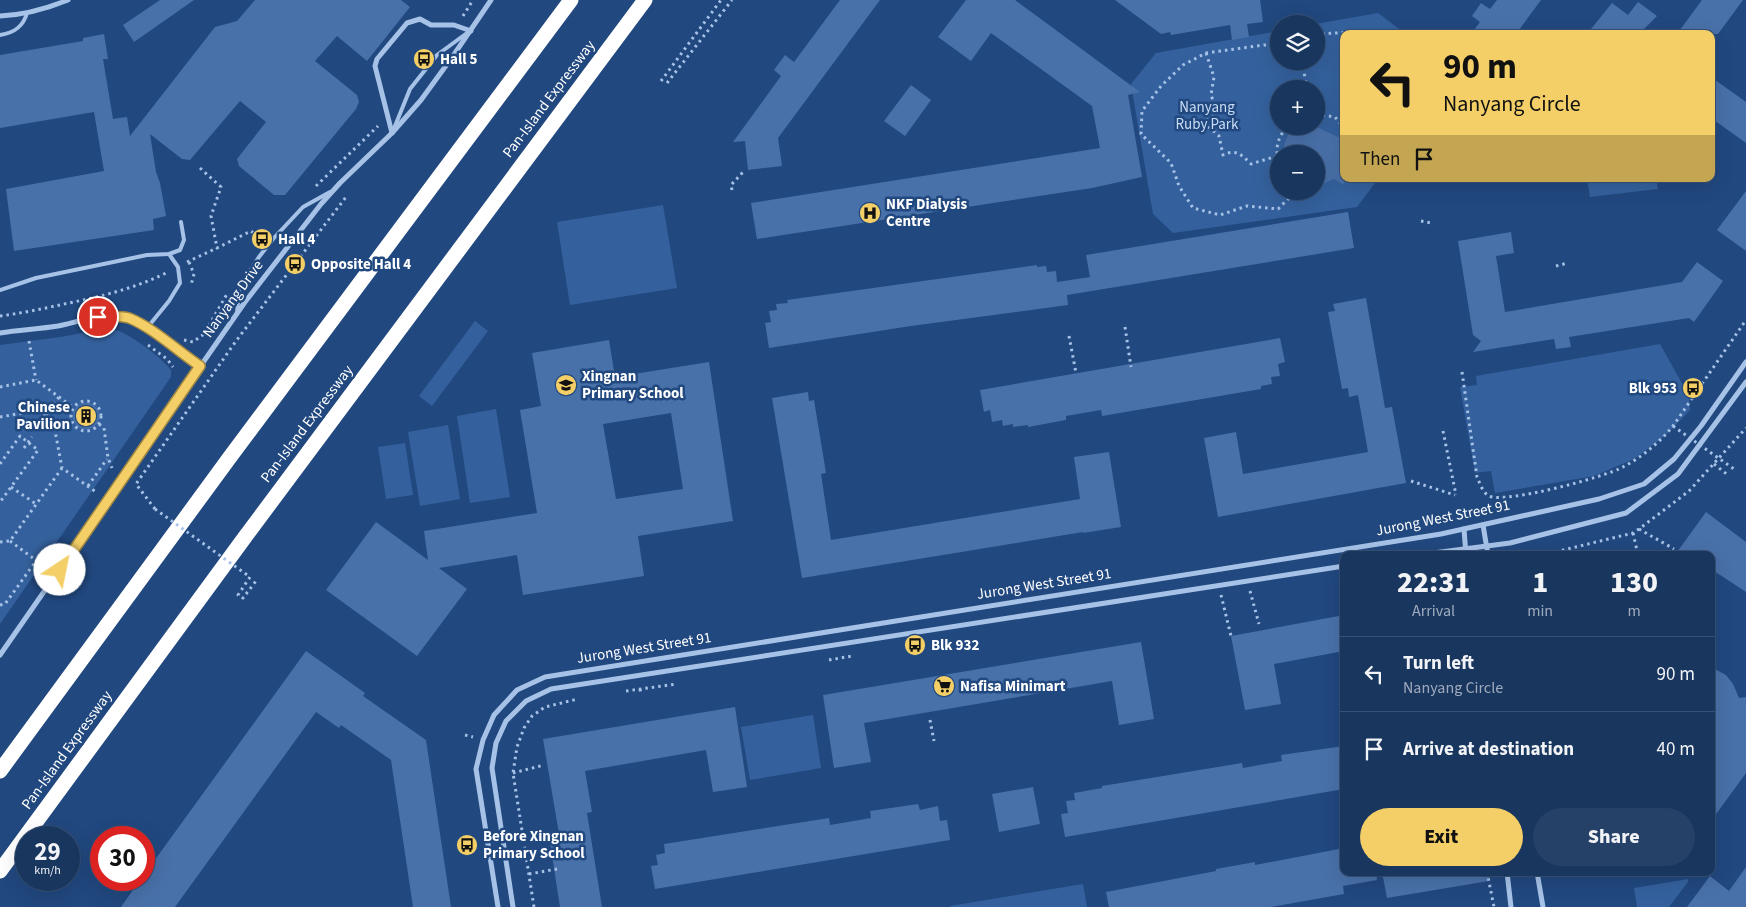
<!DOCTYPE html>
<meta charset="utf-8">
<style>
body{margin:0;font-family:"Source Sans 3",sans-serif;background:#264168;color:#f1f3f6;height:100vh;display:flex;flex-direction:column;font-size:19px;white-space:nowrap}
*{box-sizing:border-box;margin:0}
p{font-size:16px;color:#9fabbd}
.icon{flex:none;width:28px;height:28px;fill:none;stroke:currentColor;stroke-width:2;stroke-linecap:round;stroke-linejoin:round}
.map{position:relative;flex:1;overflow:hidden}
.sheet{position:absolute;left:1340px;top:551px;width:375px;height:325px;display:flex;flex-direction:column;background:#19365f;border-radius:10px;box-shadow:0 5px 20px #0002,0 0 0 1px #375074}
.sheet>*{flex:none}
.top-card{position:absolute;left:1340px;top:30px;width:375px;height:152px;border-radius:10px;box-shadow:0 5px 20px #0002,0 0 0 1px #375074;background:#f4cf67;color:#111;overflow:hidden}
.tools{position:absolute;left:1270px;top:15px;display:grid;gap:10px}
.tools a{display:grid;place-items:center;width:55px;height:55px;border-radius:50%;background:#19365f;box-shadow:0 5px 20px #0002,0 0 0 1px #375074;font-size:25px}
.speed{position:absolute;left:15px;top:826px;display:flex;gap:10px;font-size:25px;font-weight:700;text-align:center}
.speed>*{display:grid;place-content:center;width:65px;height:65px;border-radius:50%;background:#19365f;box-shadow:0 5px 20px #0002,0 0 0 1px #375074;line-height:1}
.speed small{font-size:12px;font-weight:400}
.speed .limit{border:8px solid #d22;background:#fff;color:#111}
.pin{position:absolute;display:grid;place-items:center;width:42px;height:42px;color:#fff;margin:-21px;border:2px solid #fff;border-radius:50%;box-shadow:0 1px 5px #0007}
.me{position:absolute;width:55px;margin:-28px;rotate:34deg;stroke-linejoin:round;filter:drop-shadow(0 0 4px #0008)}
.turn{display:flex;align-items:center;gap:18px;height:105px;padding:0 20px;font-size:22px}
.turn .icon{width:65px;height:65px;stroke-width:2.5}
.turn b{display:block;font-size:35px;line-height:42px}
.then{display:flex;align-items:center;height:48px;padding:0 20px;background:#0003;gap:10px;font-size:19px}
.eta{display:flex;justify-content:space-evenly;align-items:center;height:85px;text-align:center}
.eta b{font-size:30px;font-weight:800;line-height:35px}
.cta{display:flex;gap:10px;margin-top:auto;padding:10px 20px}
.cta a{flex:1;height:58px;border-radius:30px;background:#f4cf67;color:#111;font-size:20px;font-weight:800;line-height:58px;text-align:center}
.cta a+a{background:#264168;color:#f1f3f6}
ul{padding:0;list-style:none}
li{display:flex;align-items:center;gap:15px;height:75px;padding:0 20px;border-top:1px solid #375074}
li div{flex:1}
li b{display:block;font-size:19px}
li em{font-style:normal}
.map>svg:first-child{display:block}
</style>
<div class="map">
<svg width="1746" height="907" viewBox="0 0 1746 907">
<rect width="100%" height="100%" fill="#21487f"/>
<!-- green -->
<g fill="#34619d" fill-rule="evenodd">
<path d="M1378,13L1406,34H1344V179H1378L1357,207L1173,233L1153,214L1131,84L1156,53L1279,31V61H1316V24ZM1279,89H1316V126H1279ZM1279,154H1316V191H1279Z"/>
<path d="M1587,179H1656L1658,189L1590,197Z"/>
<path d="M663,205L677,288L570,305L557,222Z"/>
<path d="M475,321L488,331L432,406L419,396Z"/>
<path d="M103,329C108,329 115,329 119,331C135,338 161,357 171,370V377L0,624V345L61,337Z"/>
<path d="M1660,344L1689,396L1690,410L1665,436L1634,459L1594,476L1495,493L1491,471L1475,473L1460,387L1477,385L1476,376Z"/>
<path d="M496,409L510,497L470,503L457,416Z"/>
<path d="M448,425L460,499L420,506L408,432Z"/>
<path d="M405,443L413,495L386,499L378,447Z"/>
<path d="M813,715L821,768L750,780L741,727Z"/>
<path d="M1688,879V882L1669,907H1637L1634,888Z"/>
<path d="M1083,884L1087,907H950V906Z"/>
</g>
<!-- building -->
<g fill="#4971a9" fill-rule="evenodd">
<path d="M160,0H194L134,42L123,25Z"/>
<path d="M255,0H401L410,7L367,61L337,36L315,61L357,95L359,102L356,109L285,195H274L239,166L237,159L266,122L240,101L190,160L182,159L150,134L156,172L160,183L166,216L153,219L154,230L14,251L6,189L104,171L94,112L0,128V55L83,41V38L104,34L108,59H103L113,119L127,117L130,136L215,27L237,21Z"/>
<path d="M840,0H880L778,138L782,166L748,170L745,141L733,142L781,76L774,70L785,55L794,62Z"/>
<path d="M966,0H1015L1140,92L1128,95L1142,177L1092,188L757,239L751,203L1100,148L1092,106L991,33L971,61L938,37Z"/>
<path d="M1115,0H1260L1263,22L1247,24L1249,37L1232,40L1230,25L1171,35L1170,32L1161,34Z"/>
<path d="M1497,0H1541L1516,34H1471L1480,22L1472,16L1481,3L1490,9Z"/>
<path d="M1702,0H1743L1718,34H1677Z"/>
<path d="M1638,2L1657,16L1639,34H1587L1612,3L1628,15Z"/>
<path d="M1711,77L1746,102V143L1711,118Z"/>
<path d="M911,85L931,100L905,136L884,121Z"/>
<path d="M1296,126H1315L1344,140V185L1334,179L1316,187V154H1283L1285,142L1289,133Z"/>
<path d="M1746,191V251L1717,230Z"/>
<path d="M1348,212L1354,248L1067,295L1068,305L911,326L769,348L765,323L771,322L769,311L777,310L776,304L788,303L787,300L1037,265V267L1046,266L1047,272L1056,271L1057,282L1090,277L1086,255Z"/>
<path d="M1511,232L1514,253L1496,256L1505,312L1682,282L1697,262L1723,281L1694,322L1689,318L1569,337L1571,347L1556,349L1554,339L1473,352L1481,341L1473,335L1458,241Z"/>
<path d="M1366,298L1385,408L1392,407L1406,483L1218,517L1204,438L1236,432L1243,474L1368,452L1358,395L1349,397L1348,388L1342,389L1328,312L1335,311L1333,304Z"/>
<path d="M1280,338L1285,362L1278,364L1280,376L1271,377L1272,384L1261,386V389L1102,416L1101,410L1066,416V420L1028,427V425L1013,427V424L1003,426L1002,420L992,422L990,410L984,412L980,390Z"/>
<path d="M609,340L615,377L709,362L733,521L638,536L644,576L523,595L517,555L439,568L467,589L417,656L326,590L376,522L428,560L424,531L537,513L520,410L541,406L532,353ZM671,413L683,489L616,499L603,424Z"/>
<path d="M808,392L809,401L814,400L826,473L821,474L831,540L1080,499L1074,457L1109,452L1121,527L1083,533V532L802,578L772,398Z"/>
<circle cx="86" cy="416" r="13"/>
<path d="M1706,512L1746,542V592L1711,569V555H1675Z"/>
<path d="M1344,615V651L1274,664L1281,704L1245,710L1231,636Z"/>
<path d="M1141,642L1154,719L1119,725L1112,681L864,723L871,762L834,768L823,695Z"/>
<path d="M306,651L365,693L363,696L426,740L451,907H413L391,760L341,725L339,728L316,712L175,907H121L140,880H144V875Z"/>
<path d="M1711,667L1726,675L1733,684L1739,698L1746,697V773L1711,821Z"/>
<path d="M735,707L747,787L713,792L706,750L585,771L592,812L587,813L602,907H560L549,836L559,834L543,739Z"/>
<path d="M1344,746V789L1065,837L1061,814L1068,813L1066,801L1075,800L1074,793L1102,788V786L1242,763L1243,768L1282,761L1281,755Z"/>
<path d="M1033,787L1040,824L999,832L992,794Z"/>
<path d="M918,804L920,810L938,806L940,821L947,820L950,840L655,889L651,866L658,865L656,855L665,853L664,844L829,818L830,825L871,818L870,811Z"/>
<path d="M1344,848V872H1376L1377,880L1343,886L1344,894L1271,907H1109L1106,892L1216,871V869L1255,862V865Z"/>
<path d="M1746,867V907H1687L1710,876L1729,891Z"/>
<path d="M1382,872H1489V881L1387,898Z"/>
</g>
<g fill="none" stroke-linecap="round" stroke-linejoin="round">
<!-- path -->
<g stroke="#a6c2e7" stroke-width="3" stroke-dasharray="2.5 4" stroke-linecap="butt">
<path d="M463,16L473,0"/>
<path d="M1316,36L1321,34L1368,31L1371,34"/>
<path d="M1279,46L1264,45L1206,53L1183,65L1161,86L1142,111L1141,134L1171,163L1179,186L1193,208L1220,215L1247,206L1278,209L1296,191"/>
<path d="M1206,53L1214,77L1211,95L1215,106L1213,117L1203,122L1219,136L1223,155C1236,149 1241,154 1251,164L1277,156"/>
<path d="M1302,61L1307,89"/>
<path d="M661,81L721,0"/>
<path d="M667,83L732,0"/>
<path d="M1316,114L1335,117L1344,128"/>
<path d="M1279,160C1274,148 1279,135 1288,126"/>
<path d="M200,168L221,187L211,216L217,248L251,231L261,239"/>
<path d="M316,186L378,126"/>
<path d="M732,190L731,185L744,171"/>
<path d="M1421,221L1431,223"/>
<path d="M187,262L217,248"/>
<path d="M189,262L194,274L191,285"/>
<path d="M1556,266L1568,263"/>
<path d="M0,316C23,313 46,308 69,303C103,296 136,288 168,272"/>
<path d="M1125,327L1131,367"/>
<path d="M1069,336L1076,373"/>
<path d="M184,340L193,342L204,334L227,294"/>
<path d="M29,341L36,380"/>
<path d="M148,345L167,359L173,367"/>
<path d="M1462,372L1477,477C1480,483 1482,492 1489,496C1505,504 1605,477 1623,467C1642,457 1659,443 1673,426L1746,320"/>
<path d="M0,387L36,380L74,408"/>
<circle cx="86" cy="416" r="15"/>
<path d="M46,415L59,397"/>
<path d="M0,417L39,410L53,420L62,468L96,492"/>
<path d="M99,424L104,428L108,458L112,468"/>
<path d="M1443,431L1456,495"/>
<path d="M24,448L32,437"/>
<path d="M0,464L20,436L38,450L0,502"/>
<path d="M1714,464L1729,476"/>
<path d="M1411,481L1455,495"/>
<path d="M88,486L107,459"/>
<path d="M11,487L36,504"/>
<path d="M155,509L136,484L236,341L346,197"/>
<path d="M1639,529L1674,549"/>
<path d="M1633,533L1638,555"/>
<path d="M10,541L45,567"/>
<path d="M0,542L10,541L62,468"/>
<path d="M1543,555L1633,533L1639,529L1689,491L1746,428"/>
<path d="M250,577L238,595L243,598L256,581"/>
<path d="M1250,591L1259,624"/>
<path d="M1221,595L1231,636"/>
<path d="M0,605L5,604L36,561"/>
<path d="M829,660L852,656"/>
<path d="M640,689L641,695"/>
<path d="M626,691L677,684"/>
<path d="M930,720L934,741"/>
<path d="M465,735L473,737"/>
<path d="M513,773L544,765"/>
<path d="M1487,872L1494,907"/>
<path d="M529,874L557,869"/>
<path d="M534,907L513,773L517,747L524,728L532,716L545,707L578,699"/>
</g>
<!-- lane -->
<g stroke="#a6c2e7" stroke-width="4">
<path d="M0,35C14,33 23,27 27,13"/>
<path d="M393,131L410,89L437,55L467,33"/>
<path d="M0,290L36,278L147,255L169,254L180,250L184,240L181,222"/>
<path d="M237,314L239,288L259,257L273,239L303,207L330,192"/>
<path d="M147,328L169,301L180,283L178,267L169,254"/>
</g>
<!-- street -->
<g stroke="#a6c2e7" stroke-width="5">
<path d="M0,16C24,15 46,9 68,0"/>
<path d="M392,133L375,66L377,59L407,23L420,19L431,25H454L471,31"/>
<path d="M0,333C19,330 39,329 58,326C78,322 110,310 130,319C155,330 177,350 200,367"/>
<path d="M1483,525L1488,555"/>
<path d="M1464,529L1466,555"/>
<path d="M1418,555L1510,543L1626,513L1678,474L1746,382"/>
<path d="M0,655L245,302L321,204L340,183L392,133L421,100L453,56L491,0"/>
<path d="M1507,872L1511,907"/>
<path d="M1537,872L1543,907"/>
<path d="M498,907L476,769L483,740L494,715L517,690L545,677L1441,534L1599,499L1644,484L1674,459L1701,426L1746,362"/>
<path d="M513,907L492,768L496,743L506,721L526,701L551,689L1344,566"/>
</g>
<!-- highway -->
<g stroke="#fff" stroke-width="15">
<path d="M0,771L230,457L571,0"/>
<path d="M0,871L245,537L645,0"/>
</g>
<!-- path-bridge -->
<g stroke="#a6c2e7" stroke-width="3" stroke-dasharray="2.5 4" stroke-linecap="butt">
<path d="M1673,426L1734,469"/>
<path d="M155,509L250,577"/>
</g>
</g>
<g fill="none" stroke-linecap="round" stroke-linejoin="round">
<!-- route casing -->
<g stroke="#9f8743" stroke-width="12">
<path id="route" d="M60,570L200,366C179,352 152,327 129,318C119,315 108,317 98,317"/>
</g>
<!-- route -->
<use href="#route" stroke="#f4cf67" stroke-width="9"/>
</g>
<!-- icons -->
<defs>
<g id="bus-disc" transform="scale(1.125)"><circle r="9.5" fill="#f4cf67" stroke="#21487f"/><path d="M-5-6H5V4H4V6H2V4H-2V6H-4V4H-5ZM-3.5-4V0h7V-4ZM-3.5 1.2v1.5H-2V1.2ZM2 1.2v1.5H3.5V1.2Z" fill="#111"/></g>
<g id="hospital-disc" transform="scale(1.125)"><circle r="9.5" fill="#f4cf67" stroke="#21487f"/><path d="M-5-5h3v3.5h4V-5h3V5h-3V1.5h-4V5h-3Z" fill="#111"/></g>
<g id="school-disc" transform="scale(1.125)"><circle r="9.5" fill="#f4cf67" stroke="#21487f"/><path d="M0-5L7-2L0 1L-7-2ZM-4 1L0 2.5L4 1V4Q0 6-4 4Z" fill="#111"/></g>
<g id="building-disc" transform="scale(1.125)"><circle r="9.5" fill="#f4cf67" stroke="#21487f"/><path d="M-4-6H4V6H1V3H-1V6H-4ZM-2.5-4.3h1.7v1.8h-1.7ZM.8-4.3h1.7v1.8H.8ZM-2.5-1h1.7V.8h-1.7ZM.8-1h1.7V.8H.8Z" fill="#111"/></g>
<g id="supermarket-disc" transform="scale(1.125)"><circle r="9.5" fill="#f4cf67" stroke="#21487f"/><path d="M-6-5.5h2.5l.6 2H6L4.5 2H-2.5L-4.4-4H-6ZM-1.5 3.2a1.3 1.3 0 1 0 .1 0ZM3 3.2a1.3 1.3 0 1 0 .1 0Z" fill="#111"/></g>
</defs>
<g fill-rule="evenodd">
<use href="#bus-disc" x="424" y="59"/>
<use href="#hospital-disc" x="870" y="213"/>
<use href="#bus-disc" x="262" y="239"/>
<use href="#bus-disc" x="295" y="264"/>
<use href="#school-disc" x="566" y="385"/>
<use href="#bus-disc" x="1693" y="388"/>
<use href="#building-disc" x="86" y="416"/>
<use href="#bus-disc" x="915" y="645"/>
<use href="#supermarket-disc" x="944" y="686"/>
<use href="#bus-disc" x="467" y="845"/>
</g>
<g text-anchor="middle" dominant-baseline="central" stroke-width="5" stroke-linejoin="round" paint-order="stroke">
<!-- poi labels -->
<g font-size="15" font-weight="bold" fill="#fff" stroke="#21487f" text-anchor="start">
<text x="440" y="59">Hall 5</text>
<text x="886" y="204">NKF Dialysis<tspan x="886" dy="17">Centre</tspan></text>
<text x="278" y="239">Hall 4</text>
<text x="311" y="264">Opposite Hall 4</text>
<text x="582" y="376">Xingnan<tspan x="582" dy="17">Primary School</tspan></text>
<text x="1677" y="388" text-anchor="end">Blk 953</text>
<text x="70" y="407" text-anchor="end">Chinese<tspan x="70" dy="17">Pavilion</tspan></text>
<text x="931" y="645">Blk 932</text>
<text x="960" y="686">Nafisa Minimart</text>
<text x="483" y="836">Before Xingnan<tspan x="483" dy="17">Primary School</tspan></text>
</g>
<!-- street labels -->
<g font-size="15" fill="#fff" stroke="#21487f">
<text transform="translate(549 99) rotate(-53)">Pan-Island Expressway</text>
<text transform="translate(233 299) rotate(-54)">Nanyang Drive</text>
<text transform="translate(307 424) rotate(-53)">Pan-Island Expressway</text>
<text transform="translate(1443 518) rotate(-11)">Jurong West Street 91</text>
<text transform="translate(1044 584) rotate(-9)">Jurong West Street 91</text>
<text transform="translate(644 648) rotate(-9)">Jurong West Street 91</text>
<text transform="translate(67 750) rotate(-54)">Pan-Island Expressway</text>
</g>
<!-- park labels -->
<g font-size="15" fill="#c9dcf6" stroke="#21487f">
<text x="1207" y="107">Nanyang<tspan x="1207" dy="17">Ruby Park</tspan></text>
</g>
</g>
</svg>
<div class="tools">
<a><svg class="icon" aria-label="layers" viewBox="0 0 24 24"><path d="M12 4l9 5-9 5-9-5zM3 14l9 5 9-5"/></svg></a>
<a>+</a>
<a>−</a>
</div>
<div class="speed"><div>29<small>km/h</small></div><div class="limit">30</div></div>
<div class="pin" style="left:98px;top:317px;background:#d93025"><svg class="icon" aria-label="arrive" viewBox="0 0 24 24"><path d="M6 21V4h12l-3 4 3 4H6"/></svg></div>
<svg class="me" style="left:60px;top:570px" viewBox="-20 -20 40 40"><circle r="19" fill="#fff"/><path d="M0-13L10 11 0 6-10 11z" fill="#f4cf67"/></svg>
<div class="top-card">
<div class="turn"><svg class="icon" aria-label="left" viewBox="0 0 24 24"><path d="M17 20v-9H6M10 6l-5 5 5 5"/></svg><div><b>90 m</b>Nanyang Circle</div></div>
<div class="then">Then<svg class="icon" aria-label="arrive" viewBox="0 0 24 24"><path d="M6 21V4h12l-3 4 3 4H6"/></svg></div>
</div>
<section class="sheet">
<div class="eta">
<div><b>22:31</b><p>Arrival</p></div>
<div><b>1</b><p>min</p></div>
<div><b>130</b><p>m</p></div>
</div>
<ul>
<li><svg class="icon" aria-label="left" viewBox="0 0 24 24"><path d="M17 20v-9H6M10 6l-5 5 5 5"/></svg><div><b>Turn left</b><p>Nanyang Circle</p></div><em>90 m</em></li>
<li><svg class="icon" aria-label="arrive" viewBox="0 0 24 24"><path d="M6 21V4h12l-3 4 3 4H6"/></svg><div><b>Arrive at destination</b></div><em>40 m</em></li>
</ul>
<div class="cta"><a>Exit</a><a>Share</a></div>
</section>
</div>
